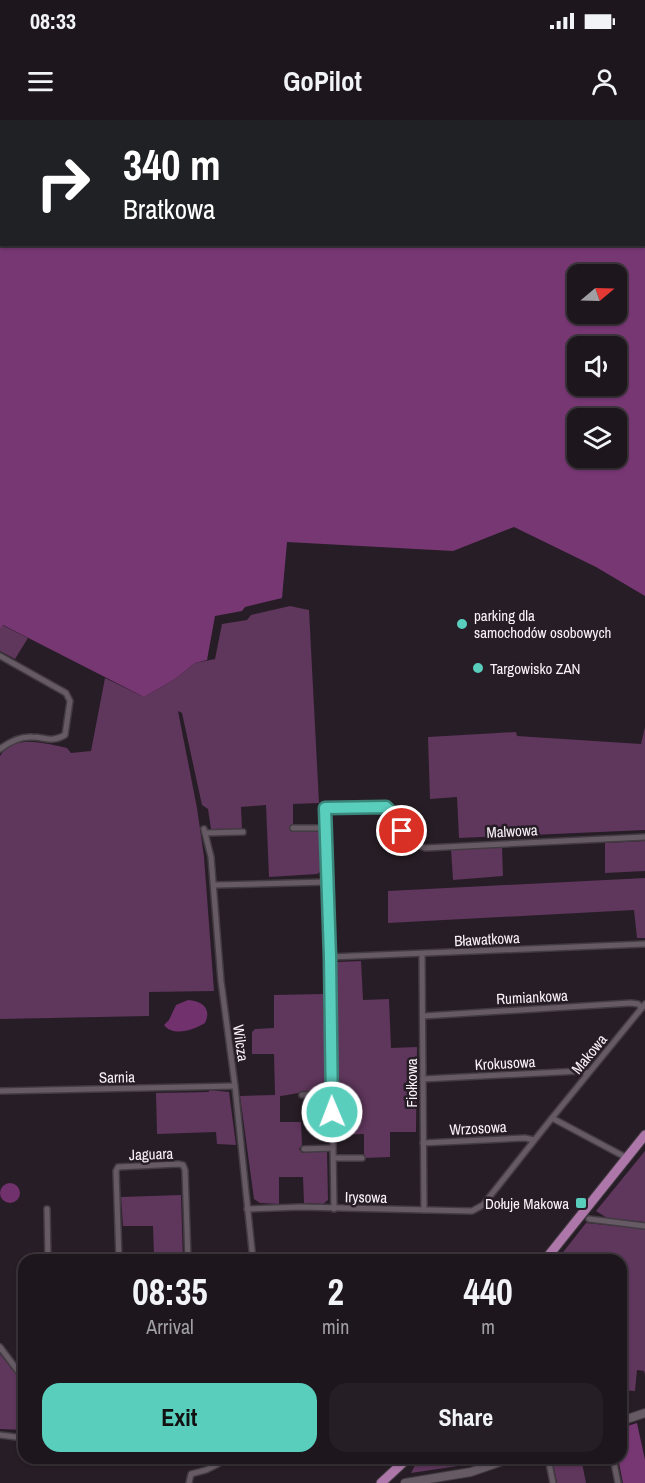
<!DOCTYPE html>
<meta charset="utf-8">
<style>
body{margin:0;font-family:"Archivo Narrow",sans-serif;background:#251f25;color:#f1f3f6;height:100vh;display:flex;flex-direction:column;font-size:22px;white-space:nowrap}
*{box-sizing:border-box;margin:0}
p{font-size:20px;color:#a09fa3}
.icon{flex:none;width:33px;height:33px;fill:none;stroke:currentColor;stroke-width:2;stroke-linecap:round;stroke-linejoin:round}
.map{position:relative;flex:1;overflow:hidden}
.side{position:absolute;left:18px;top:1134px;width:609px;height:210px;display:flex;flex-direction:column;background:#1d161c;border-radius:18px;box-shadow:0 2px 4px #0004,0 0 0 2px #3b353b}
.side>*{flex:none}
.guide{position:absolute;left:0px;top:0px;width:645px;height:126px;box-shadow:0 2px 4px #0004,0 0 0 2px #3b353b;background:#202124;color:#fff;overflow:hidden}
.needle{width:39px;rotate:71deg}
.tools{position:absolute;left:567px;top:144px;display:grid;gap:12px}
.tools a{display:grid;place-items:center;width:60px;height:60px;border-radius:12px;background:#1d161c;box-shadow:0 2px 4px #0004,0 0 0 2px #3b353b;font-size:30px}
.pin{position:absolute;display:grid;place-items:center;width:51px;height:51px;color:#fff;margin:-26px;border:3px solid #fff;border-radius:50%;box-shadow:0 2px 6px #0007}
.me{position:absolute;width:66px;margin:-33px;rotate:359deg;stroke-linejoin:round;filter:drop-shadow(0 0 4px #0008)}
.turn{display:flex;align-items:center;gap:21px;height:126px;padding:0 24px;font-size:27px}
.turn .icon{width:78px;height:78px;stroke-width:2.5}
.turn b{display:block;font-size:42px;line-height:51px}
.eta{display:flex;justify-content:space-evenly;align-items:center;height:102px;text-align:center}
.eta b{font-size:36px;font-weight:700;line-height:42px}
.button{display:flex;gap:12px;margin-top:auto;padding:12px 24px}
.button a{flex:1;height:69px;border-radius:18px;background:#5acebd;color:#111;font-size:24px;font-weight:700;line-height:69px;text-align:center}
.button a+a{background:#251f25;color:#f1f3f6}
.status{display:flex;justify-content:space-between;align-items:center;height:42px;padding:0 30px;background:#1d161c;direction:ltr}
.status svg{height:16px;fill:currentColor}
header{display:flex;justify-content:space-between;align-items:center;height:78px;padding:0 24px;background:#1d161c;font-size:27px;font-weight:700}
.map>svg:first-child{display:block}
</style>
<div class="status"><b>08:33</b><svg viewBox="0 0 49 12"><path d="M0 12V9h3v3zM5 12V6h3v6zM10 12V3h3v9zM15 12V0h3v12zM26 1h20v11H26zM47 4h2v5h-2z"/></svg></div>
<header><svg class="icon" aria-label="menu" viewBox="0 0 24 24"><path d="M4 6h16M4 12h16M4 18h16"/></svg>GoPilot<svg class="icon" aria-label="person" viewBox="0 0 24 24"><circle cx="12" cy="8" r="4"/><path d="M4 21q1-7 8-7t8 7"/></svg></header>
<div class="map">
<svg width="645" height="1363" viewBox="0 0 645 1363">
<rect width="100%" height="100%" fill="#271d26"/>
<!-- green -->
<g fill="#5f365c">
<path d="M290,486L309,490L319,683L293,684V705L290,709L294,712L319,711L320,752L317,754L269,757L266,685L241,687L242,709H211L208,689L202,685L182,593L178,591L197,688L204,737L214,871L149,872V896L0,899V636C14,613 46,624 67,628L71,633L91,631L105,558L144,577L175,559L195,543L215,539L222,504L247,500L251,495Z"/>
<path d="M2,505L28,518L15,539L0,531V509Z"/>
<path d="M645,607V710L459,718L457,677L430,679L428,617L516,612L517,616L641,624Z"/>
<path d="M645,721V751L605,753V723Z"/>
<path d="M502,727L503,756L453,760L451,729Z"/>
<path d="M645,758V818H637L634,790L388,803V771Z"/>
<path d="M361,841L363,880L389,879L391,928L417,927L416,1012H390V1037L364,1038V1014L337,1015L334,845L338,842Z"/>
<path d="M323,874L326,969C308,970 296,974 280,976V1002H301L302,1025L299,1029L302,1033L327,1031L328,1080L323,1084L304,1083L303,1057H279V1084L260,1083L254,1079L240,976L275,975L274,934H252V912L255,909L274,908V875Z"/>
<path d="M209,970L229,972L236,1025L217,1024L216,1012L157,1014L156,973L209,972Z"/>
<path d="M645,1031V1102L607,1098L596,1091Z"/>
<path d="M181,1075L183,1140H166L154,1136L153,1106H123L121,1077Z"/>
<path d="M586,1103L645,1109V1255L644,1251L637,1250L635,1271L621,1270V1140H557Z"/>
<path d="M0,1234L24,1264V1310L0,1309Z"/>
<path d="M419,1338H469L471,1344L411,1353Z"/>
<path d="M552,1338H581L586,1363H557Z"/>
</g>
<!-- forest -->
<g fill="#773773" fill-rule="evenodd">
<path d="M0,0H645V476L596,447L514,407L453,431L287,422L282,478L245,487L242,491L215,496L207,540L195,543L175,559L144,577L3,505L0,509ZM2,2H644V124H2ZM578,154H616V194H578ZM578,226H616V266H578ZM578,298H616V338H578Z"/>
<path d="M637,1303L645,1340V1363H623L618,1338H621V1308Z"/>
</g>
<!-- water -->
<g fill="#70316d">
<path d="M188,880C202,881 212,888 205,903C194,910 173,917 164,905L169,900L176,885Z"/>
<circle cx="10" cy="1073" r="10"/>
</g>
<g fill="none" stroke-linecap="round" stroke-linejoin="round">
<!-- street casing -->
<g stroke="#433b42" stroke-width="8">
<g id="street">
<path d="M0,536L66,573L70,581L65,615C51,623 46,617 32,617C20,616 9,622 0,629"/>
<path d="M293,708H325"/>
<path d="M204,709L211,737L221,861L235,966L253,1140"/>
<path d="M205,713L243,712"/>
<path d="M214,765L327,762"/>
<path d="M422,835L424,1090"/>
<path d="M330,837L645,824"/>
<path d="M423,896L631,883L638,884L642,888"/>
<path d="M423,959L580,951L588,953"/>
<path d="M0,971L235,966"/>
<path d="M302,975L332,973"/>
<path d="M552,998L645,884"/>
<path d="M423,1023L525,1018L534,1020"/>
<path d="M304,1029L333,1028"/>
<path d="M334,1038H362"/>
<path d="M47,1089L48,1140"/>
<path d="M247,1089L300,1087L472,1091L483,1085L552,998L627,1038"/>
<path d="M334,1089L330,837L325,689L386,687L391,692C392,708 410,723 425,728L645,717"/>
<path d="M589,1099L645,1106"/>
<path d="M119,1140L116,1051L118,1047L178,1044L183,1045L185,1050L188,1140"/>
<path d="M0,1227L24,1259"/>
<path d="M0,1315L24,1318"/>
<path d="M548,1338L553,1363"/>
<path d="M613,1338L618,1363"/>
<path d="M189,1363L191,1354L206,1350L218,1344"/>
</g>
</g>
<!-- secondary casing -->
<g stroke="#433b42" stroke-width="10">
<g id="secondary">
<path d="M621,1301L645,1293"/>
<path d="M405,1363L471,1352L511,1338"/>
</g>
</g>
<!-- primary casing -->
<g stroke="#433b42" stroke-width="11">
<g id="primary">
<path d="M545,1140L645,1015"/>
<path d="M381,1363L408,1338"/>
</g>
</g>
<!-- street -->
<use href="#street" stroke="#665a65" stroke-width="5"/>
<!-- secondary -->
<use href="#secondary" stroke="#665a65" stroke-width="8"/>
<!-- primary -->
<use href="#primary" stroke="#ad77a9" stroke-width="9"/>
</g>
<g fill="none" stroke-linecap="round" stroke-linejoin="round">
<!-- route casing -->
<g stroke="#3a867b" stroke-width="15">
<path id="route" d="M332,992L330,837L325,688L386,687L391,692L392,700L402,711"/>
</g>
<!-- route -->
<use href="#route" stroke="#5acebd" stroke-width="10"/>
</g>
<!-- markers -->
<g fill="#5acebd" stroke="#271d26" stroke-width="2">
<circle cx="462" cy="504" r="6"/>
<circle cx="478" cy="548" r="6"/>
<rect x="575" y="1077" width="12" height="12" rx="3"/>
</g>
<g text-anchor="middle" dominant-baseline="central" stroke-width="5" stroke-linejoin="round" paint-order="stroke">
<!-- poi labels -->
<g font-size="15" fill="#f9f2f8" stroke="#271d26" text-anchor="start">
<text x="474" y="495">parking dla<tspan x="474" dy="17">samochodów osobowych</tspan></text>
<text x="490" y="548">Targowisko ZAN</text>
<text x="569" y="1083" text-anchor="end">Dołuje Makowa</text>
</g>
<!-- street labels -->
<g font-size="15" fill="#f9f2f8" stroke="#271d26">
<text transform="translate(512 711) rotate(-3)">Malwowa</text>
<text transform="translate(487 819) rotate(-3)">Bławatkowa</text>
<text transform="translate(532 877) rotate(-3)">Rumiankowa</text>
<text transform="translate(241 923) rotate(82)">Wilcza</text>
<text transform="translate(589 934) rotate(-51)">Makowa</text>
<text transform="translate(505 943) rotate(-3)">Krokusowa</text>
<text transform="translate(117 957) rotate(-1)">Sarnia</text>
<text transform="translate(411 963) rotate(-90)">Fiołkowa</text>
<text transform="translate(478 1008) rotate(-3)">Wrzosowa</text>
<text transform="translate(151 1034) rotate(-2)">Jaguara</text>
<text transform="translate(366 1077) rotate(1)">Irysowa</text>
</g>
</g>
</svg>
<div class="tools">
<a><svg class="needle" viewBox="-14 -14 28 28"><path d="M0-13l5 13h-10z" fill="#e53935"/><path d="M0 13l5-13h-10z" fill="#a09fa3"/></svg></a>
<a><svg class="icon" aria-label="sound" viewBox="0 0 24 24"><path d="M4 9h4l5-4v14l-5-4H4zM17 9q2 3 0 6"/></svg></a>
<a><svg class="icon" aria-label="layers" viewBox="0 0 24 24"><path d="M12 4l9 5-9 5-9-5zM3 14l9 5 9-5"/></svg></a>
</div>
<div class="pin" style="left:402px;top:711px;background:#d93025"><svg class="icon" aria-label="arrive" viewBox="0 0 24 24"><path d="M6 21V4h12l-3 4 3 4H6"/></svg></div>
<svg class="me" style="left:332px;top:992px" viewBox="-20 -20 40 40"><circle r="17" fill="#5acebd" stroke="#fff" stroke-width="3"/><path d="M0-11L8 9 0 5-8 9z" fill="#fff"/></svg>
<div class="guide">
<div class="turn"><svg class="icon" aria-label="right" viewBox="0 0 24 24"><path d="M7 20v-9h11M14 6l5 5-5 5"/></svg><div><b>340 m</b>Bratkowa</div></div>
</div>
<section class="side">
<div class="eta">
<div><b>08:35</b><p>Arrival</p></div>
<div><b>2</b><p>min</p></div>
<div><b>440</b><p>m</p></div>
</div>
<div class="button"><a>Exit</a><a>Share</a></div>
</section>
</div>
